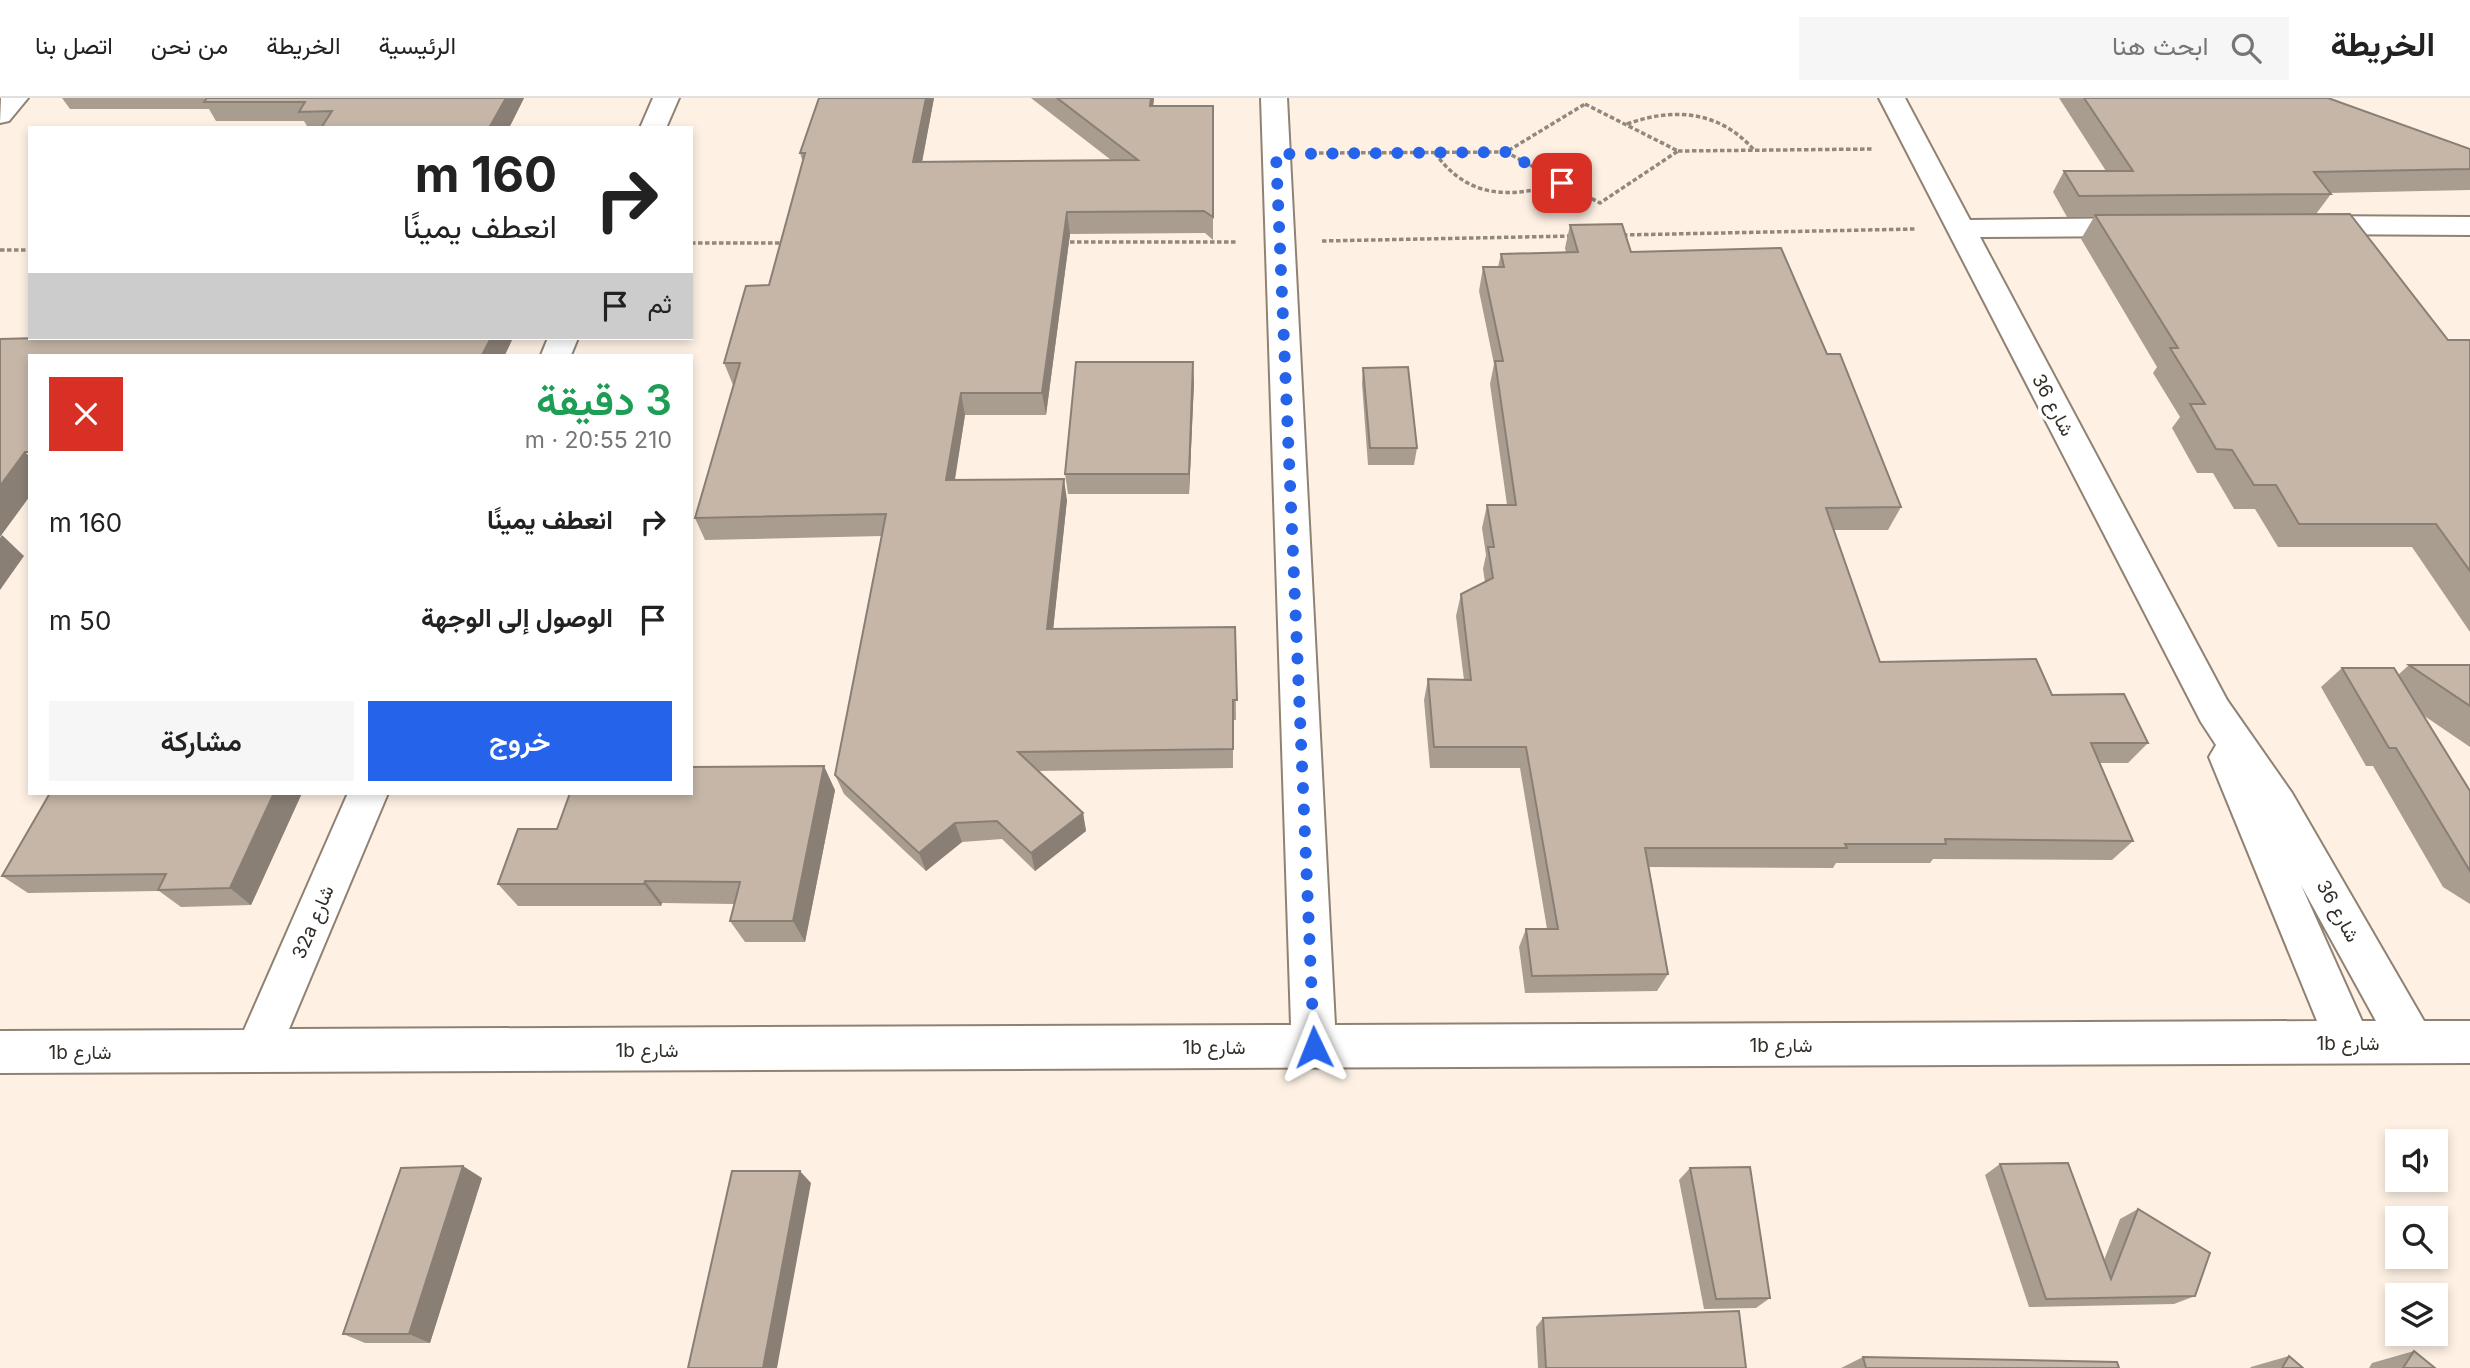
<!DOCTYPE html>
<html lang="ar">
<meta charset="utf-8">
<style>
body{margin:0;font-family:Inter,Vazirmatn,sans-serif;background:#f6f6f6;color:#222;direction:rtl;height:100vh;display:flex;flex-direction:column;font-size:26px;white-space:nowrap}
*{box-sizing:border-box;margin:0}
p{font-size:23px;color:#767676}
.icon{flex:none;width:38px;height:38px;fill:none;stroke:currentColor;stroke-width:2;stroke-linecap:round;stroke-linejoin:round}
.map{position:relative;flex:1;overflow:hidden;direction:ltr}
.sheet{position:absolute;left:28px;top:256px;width:665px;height:441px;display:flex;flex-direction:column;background:#fff;border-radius:0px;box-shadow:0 4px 10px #0003;direction:rtl}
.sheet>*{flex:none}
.top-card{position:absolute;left:28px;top:28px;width:665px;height:214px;border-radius:0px;box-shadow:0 4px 10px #0003;direction:rtl;background:#fff;color:#222;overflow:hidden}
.fabs{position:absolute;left:2385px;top:1031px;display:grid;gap:14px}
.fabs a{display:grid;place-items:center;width:63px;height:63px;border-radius:0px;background:#fff;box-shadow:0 4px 10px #0003;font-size:35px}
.pin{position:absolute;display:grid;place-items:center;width:60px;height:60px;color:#fff;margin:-30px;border-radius:14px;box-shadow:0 4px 10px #0006}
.me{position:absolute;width:77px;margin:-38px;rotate:358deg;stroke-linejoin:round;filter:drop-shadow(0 0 5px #0008)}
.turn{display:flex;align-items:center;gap:24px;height:147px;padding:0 21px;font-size:32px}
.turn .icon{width:91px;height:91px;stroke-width:2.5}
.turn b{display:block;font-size:49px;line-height:60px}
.then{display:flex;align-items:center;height:66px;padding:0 21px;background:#0003;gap:14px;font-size:26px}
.round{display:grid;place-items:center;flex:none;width:74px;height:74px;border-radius:0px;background:#f6f6f6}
.overview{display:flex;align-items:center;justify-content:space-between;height:119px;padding:0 21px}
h1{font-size:42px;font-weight:600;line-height:52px;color:#1e9e55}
.action{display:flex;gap:14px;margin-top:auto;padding:14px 21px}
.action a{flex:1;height:80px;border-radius:0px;background:#2563eb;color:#fff;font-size:28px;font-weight:600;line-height:80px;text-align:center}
.action a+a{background:#f6f6f6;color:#222}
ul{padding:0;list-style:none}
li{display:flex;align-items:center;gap:21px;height:98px;padding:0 21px}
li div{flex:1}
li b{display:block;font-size:26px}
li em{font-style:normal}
header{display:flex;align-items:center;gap:42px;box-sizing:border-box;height:98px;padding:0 35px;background:#fff;border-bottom:2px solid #e0e0e0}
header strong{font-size:33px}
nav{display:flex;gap:38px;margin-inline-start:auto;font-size:24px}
.search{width:490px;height:63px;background:#f6f6f6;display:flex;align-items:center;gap:18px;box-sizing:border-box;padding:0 24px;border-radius:0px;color:#767676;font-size:26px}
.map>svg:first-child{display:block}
</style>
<header>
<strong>الخريطة</strong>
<div class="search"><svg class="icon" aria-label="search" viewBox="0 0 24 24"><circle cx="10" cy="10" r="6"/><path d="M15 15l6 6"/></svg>ابحث هنا</div>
<nav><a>الرئيسية</a><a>الخريطة</a><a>من نحن</a><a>اتصل بنا</a></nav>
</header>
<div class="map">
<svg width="2470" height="1270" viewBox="0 0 2470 1270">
<rect width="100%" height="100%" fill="#fef1e4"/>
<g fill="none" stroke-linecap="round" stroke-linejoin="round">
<!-- minor casing -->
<g stroke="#908273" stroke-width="4">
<g id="minor">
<path d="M1,0H28L9,23L0,25Z"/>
<path d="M653,0H679L666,30H640Z"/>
<path d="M1261,0H1287L1335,927L2317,923L2209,659L2216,647L2201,624L1879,0H1905L1970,122L2140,120L2150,123L2154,129L2150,135L2140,138L1980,139L2227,602L2292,695L2424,923H2470V965L0,975V933L244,932L348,695H388L289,931L1291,927ZM2301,787L2376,923H2362Z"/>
<path d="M2306,118L2470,119V137L2306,136L2296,133L2292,127L2296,121Z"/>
<path d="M548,240H578L571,257H541Z"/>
</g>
</g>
<!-- path -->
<g stroke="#91887e" stroke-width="3.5" stroke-dasharray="4.5 2.5" stroke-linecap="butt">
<path d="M1585,6L1678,53L1600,105L1506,54Z"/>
<path d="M1627,26C1674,9 1720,13 1754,52"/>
<path d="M1678,53L1873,51"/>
<path d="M1319,55L1506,54"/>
<path d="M1435,55C1469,102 1511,100 1562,85"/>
<path d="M1623,137L1915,131"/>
<path d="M1322,143L1572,138"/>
<path d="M1063,144H1236"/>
<path d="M691,145H785"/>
<path d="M0,152H30"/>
</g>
<!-- minor -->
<use href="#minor" fill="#fff" fill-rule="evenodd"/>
</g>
<!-- wall -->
<g fill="#a99d90">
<path d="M62,0H524L509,30H308L304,23H216L209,11H70Z"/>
<path d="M819,0H934L922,63L1111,62L1031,0H1154L1153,8H1213V142L1205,135L1070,136L1046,317H965L955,382L1067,402L1053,531L1235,529L1236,622H1233V670L1038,673L1083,715L1086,733L1035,773L1002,741L962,744L926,773L844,696L835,677L882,438L705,442L695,420L734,287H733L724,265L769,187L803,65L800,55Z"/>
<path d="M2059,0H2328L2470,51V92L2329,95L2331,96L2316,116L2448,242H2470V534L2412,449H2278L2255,411H2234L2213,375H2197L2172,330L2180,319L2153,275L2157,269L2081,141L2094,119H2067L2053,94L2064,73H2106Z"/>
<path d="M1570,127L1631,154L1827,256L1901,409L1888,432H1834L1880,564L2052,597L2148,645L2128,665H2100L2133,743L2112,762L1933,761L1930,765H1836L1833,770L1649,769L1668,876L1657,893L1525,895L1519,849L1526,831H1547L1520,670H1430L1424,602L1428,581L1464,582L1456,518L1461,496L1485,484L1483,471L1486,457L1482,430L1487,407H1507L1490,286L1494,266L1479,193L1483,169H1498L1501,156L1566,155L1565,150Z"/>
<path d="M1363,270L1417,350L1414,367H1368L1362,286Z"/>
<path d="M1194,284L1189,396H1068L1065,376Z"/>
<path d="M2409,567H2470V649L2423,617L2470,693V806L2443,789L2373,668H2366L2321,589L2342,570L2398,577Z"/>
<path d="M835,692L805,844H745L730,823L734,806L662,805L661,808H518L498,786L557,731Z"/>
<path d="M302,695L251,807L181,809L159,793L28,795L2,778Z"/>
<path d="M2000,1066L2104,1162L2120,1121L2138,1111L2195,1198L2174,1206L2029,1209L1985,1077Z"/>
<path d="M1690,1070L1770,1200L1756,1210L1704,1211L1679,1082Z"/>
<path d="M482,1080L430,1245H365L343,1236Z"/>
<path d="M1543,1220L1746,1270H1538L1536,1229Z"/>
<path d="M2414,1253L2435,1270H2369L2372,1265Z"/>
<path d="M2289,1258L2303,1270H2250L2251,1269Z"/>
<path d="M1863,1259L2119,1270H1841Z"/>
</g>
<!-- shaded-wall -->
<g fill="#8a7f75">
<path d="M506,0H524L509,30H489Z"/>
<path d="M926,0H934L918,86L913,64Z"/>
<path d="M1151,0H1154L1151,30L1150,8Z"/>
<path d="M1067,114L1070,136L1046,317L1042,295Z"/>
<path d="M491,240H513L505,257H482Z"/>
<path d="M1193,264L1194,284L1189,396V376Z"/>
<path d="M961,295L965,317L951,404L946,382Z"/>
<path d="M25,354L30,359V398L0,439V388Z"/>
<path d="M1064,381L1067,402L1051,552L1047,531Z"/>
<path d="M2,437L24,458L0,492V440Z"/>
<path d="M824,668L835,692L805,844L793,823Z"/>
<path d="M274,695H302L251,807L230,790Z"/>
<path d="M1083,715L1086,733L1035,773L1031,755Z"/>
<path d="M955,725L962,744L926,773L919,755Z"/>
<path d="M645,783L662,805L661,808L644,786Z"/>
<path d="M463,1068L482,1080L430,1245L409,1236Z"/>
<path d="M800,1073L811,1085L777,1270H763Z"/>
</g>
<!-- building -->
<g fill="#c5b6a7" stroke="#8a7f75" stroke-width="2">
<path d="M207,0H506L489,30H321L332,13L299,14L305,4H204Z"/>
<path d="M819,0H926L913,64L1138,62L1057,0H1151L1150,8H1213V119L1204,113L1067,114L1042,295H961L946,382L1064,381L1047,531L1235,529L1237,602H1233V651L1018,654L1083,715L1031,755L997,723L955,725L919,755L835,677L886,416L695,420L740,265H724L746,188L769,187L805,55H800Z"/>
<path d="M2084,0H2328L2470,51V71L2314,74L2331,96L2079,98L2064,73H2133Z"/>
<path d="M2350,116L2448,242H2470V473L2436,426H2299L2276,387H2254L2232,352L2216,351L2190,306H2205L2170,250H2178L2095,117Z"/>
<path d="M1622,126L1631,154L1781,150L1827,256H1840L1901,409L1826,410L1880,564L2036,561L2052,597L2124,596L2148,645H2091L2133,743L1945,741L1946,746H1845L1847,750H1645L1668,876L1532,878L1526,831H1558L1526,649H1434L1428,581L1471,582L1461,496L1493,480L1488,449H1494L1487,407H1516L1495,263H1503L1483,169H1504L1501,156L1578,154L1570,127Z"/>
<path d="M38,240H491L482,257H30V354H25L0,388V241Z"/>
<path d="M1076,264H1193L1189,376H1065Z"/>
<path d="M1408,269L1417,350H1370L1363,270Z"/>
<path d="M2409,567H2470V608Z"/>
<path d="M2342,570H2394L2470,693V773L2396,650H2389Z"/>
<path d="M824,668L793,823H730L740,784L645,783L644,786H498L518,731H557L570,695H691V669Z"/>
<path d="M50,695H274L230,790L158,792L166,776L2,778Z"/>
<path d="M2068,1065L2111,1181L2138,1111L2210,1155L2195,1198L2046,1201L2000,1066Z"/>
<path d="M463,1068L409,1236H343L401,1070Z"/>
<path d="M1750,1069L1770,1200L1716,1201L1690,1070Z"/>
<path d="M732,1073H800L763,1270H688Z"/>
<path d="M1739,1213L1746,1270H1546L1543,1220Z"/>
<path d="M2414,1253L2435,1270H2403Z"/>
<path d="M2289,1258L2303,1270H2282Z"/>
<path d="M1863,1259L2117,1264L2119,1270H1866Z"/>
</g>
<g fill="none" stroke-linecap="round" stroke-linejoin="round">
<!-- route -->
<path stroke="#2563eb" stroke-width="12" stroke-dasharray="0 21.6" d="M1314,949L1276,56L1506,54L1562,85"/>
</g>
<g text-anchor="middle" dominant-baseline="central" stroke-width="7" stroke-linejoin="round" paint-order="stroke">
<!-- street labels -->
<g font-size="19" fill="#332e27" stroke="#fff">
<text transform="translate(2053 307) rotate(62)">شارع 36</text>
<text transform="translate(2338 813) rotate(61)">شارع 36</text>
<text transform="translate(313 824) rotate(-67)">32a شارع</text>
<text x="2348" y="945">1b شارع</text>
<text x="1781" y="947">1b شارع</text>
<text x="1214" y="949">1b شارع</text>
<text x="647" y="952">1b شارع</text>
<text x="80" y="954">1b شارع</text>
</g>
</g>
</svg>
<div class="fabs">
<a><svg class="icon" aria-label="sound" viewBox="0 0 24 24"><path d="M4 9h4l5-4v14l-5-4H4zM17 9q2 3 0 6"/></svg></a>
<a><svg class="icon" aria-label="search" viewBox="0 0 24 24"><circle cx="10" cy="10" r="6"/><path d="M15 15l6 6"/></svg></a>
<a><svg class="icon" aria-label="layers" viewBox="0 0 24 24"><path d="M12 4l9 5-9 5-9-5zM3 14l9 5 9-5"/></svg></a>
</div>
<div class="pin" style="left:1562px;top:85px;background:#d93025"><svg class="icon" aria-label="arrive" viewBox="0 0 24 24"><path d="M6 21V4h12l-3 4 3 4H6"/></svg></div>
<svg class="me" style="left:1314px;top:949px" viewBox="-20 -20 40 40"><path d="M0-17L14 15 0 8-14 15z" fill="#2563eb" stroke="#fff" stroke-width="4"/></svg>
<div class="top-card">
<div class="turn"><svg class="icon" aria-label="right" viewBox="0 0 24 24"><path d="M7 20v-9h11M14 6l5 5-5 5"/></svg><div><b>160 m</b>انعطف يمينًا</div></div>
<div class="then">ثم<svg class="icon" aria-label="arrive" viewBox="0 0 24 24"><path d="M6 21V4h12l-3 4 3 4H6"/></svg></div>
</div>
<section class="sheet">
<div class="overview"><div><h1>3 دقيقة</h1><p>210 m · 20:55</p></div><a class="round" style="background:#d93025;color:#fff"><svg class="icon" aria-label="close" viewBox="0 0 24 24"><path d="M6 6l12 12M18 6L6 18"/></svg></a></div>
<ul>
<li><svg class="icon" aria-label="right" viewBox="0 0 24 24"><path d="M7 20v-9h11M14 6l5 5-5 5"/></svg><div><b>انعطف يمينًا</b></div><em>160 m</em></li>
<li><svg class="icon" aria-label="arrive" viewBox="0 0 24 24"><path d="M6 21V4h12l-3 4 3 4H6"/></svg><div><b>الوصول إلى الوجهة</b></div><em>50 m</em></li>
</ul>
<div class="action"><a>خروج</a><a>مشاركة</a></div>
</section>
</div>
